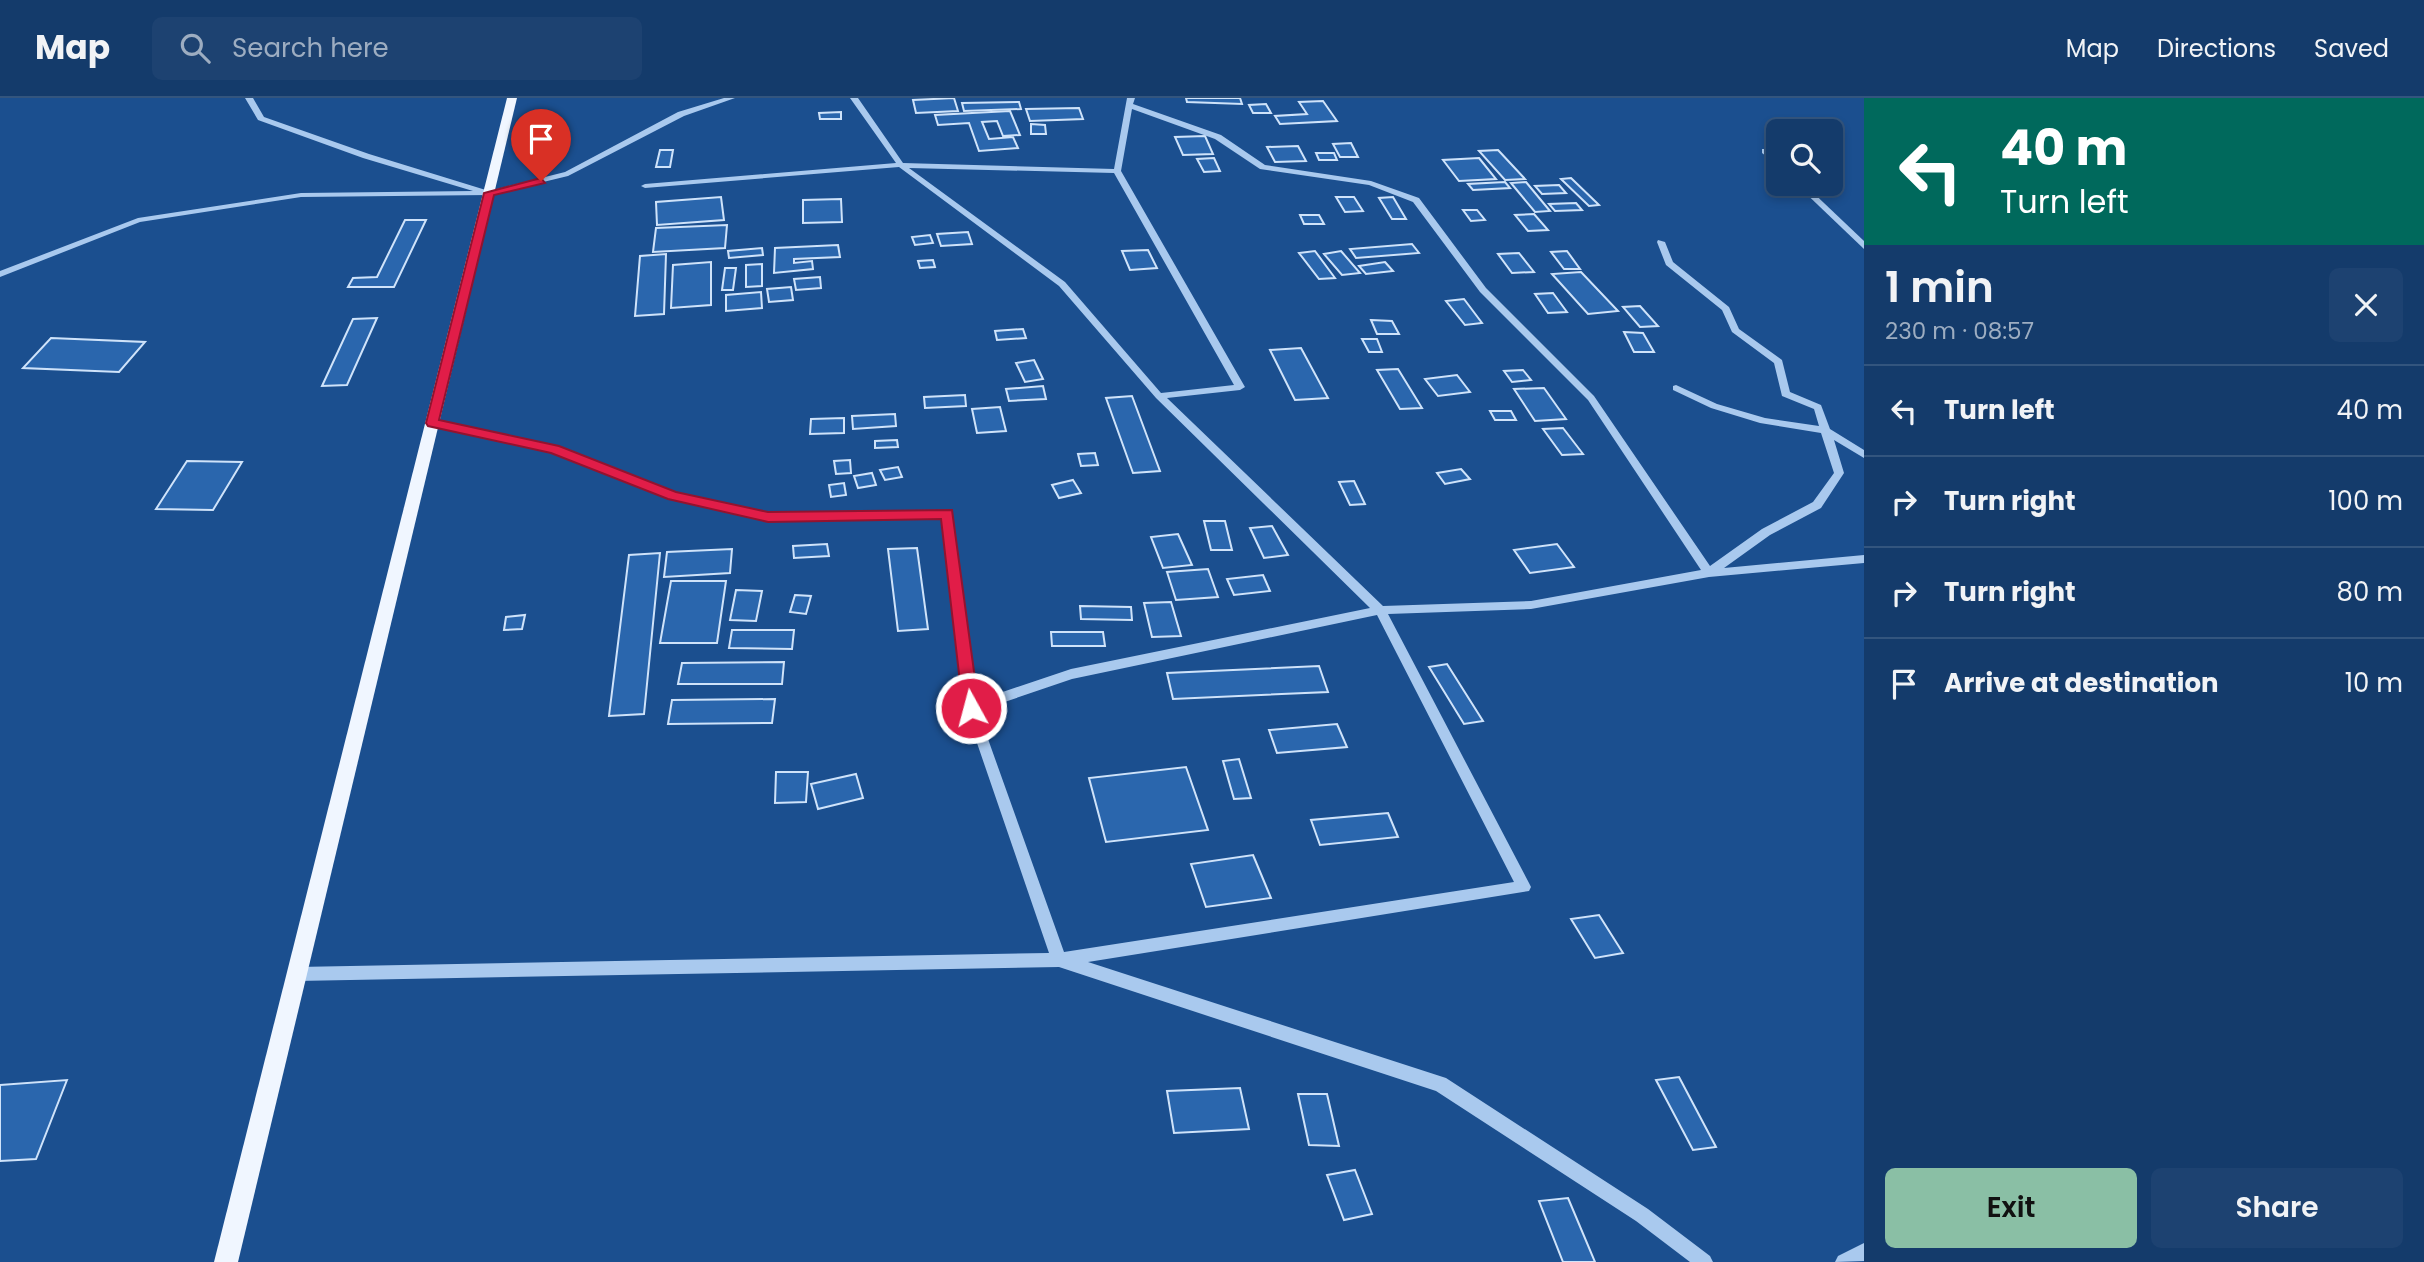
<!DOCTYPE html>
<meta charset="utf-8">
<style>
body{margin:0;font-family:Poppins,sans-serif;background:#1d4271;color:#f1f3f6;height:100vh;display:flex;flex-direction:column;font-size:26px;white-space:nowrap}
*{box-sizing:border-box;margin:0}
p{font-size:23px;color:#9dadc1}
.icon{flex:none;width:38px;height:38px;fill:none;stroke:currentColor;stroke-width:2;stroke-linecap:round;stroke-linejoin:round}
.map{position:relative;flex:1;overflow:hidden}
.sheet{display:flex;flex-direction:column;background:#143b6b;width:560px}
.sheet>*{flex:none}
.hud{background:#00695c;color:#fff;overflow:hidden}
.buttons{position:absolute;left:1766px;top:21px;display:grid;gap:14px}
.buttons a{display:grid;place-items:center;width:77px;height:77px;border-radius:10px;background:#143b6b;box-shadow:0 4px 10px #0003,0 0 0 2px #33557e;font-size:35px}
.pin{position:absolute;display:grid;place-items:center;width:60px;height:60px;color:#fff;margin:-72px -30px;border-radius:50% 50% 50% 0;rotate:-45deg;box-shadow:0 0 7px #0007}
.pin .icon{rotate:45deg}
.me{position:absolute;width:77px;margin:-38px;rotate:353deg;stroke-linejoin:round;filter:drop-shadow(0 0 5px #0008)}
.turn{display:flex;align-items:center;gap:24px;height:147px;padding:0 21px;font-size:32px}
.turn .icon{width:91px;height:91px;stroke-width:2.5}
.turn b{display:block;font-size:49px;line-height:60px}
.round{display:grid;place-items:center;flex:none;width:74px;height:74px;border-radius:10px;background:#1d4271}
.headline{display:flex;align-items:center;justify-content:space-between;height:119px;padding:0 21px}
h1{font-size:42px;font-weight:600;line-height:52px}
.cta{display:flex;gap:14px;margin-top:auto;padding:14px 21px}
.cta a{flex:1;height:80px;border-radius:10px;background:#8abfa5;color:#111;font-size:28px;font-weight:600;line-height:80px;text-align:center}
.cta a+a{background:#1d4271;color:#f1f3f6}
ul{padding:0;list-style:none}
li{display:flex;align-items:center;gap:21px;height:91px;padding:0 21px;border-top:2px solid #33557e}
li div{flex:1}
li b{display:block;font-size:26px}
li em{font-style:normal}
header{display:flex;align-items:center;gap:42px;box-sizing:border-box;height:98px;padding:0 35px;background:#143b6b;border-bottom:2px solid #33557e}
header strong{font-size:33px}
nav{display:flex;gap:38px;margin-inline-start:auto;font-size:24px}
.search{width:490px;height:63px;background:#1d4271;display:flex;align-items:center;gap:18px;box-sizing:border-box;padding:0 24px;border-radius:10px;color:#9dadc1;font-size:26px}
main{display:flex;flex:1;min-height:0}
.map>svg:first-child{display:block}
</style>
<header>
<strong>Map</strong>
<div class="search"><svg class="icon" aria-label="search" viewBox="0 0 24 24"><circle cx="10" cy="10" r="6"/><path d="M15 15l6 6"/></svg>Search here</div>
<nav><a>Map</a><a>Directions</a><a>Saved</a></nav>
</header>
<main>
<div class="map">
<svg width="1864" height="1164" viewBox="0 0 1864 1164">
<rect width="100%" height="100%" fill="#1b4f8f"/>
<!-- building -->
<g fill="#2a66ad" stroke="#cfe3fa" stroke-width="2">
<path d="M954,0L958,13L916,15L913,2Z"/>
<path d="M1186,0H1240L1242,6L1187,4Z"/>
<path d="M1323,3L1337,23L1280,26L1275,18L1307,16L1299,4Z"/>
<path d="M1019,4L1021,11L964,13L962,5Z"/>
<path d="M1266,6L1271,15H1253L1249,7Z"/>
<path d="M1079,10L1083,21L1030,23L1026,11Z"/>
<path d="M1010,13L1020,37L1003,38L997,23L982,24L989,41L1013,39L1018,50L979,53L969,25L938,27L935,17Z"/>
<path d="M841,14V21H820L819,15Z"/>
<path d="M1031,26L1045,27L1046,36H1031Z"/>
<path d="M1205,38L1213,56L1183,57L1175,39Z"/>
<path d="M1351,45L1358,59H1340L1333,46Z"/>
<path d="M1298,48L1306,63L1275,64L1267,49Z"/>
<path d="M660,52H673L670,69H656Z"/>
<path d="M1498,52L1525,81L1505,82L1479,53Z"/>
<path d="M1316,55H1334L1337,62H1319Z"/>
<path d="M1214,60L1220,73L1204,74L1197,61Z"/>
<path d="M1479,60L1496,81L1459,83L1443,62Z"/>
<path d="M1571,80L1599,107L1589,108L1561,81Z"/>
<path d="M1505,84L1510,90L1473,92L1468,86Z"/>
<path d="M1526,84L1550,113L1535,114L1511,85Z"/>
<path d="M1559,87L1566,95L1542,96L1535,88Z"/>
<path d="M721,99L724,122L657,127L656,104Z"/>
<path d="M1336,99H1354L1363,113L1345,114Z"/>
<path d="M1393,99L1406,121H1392L1379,100Z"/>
<path d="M841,101L842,124L803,125V102Z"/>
<path d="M1576,105L1582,112L1555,113L1549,106Z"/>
<path d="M1463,112H1477L1485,122L1471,123Z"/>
<path d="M1534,116L1548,132L1528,133L1515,117Z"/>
<path d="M1300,117H1319L1324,126H1304Z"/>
<path d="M405,122H426L394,189H348L353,180L377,179Z"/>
<path d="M727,127L725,150L653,154L656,130Z"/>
<path d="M968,134L972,146L941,148L937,136Z"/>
<path d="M930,137L933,145L915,147L912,139Z"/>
<path d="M1412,146L1419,155L1356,160L1350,151Z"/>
<path d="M838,147L840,159L794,161V165L812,163L813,171L774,175L775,150Z"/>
<path d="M762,150L763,157L729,160L728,153Z"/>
<path d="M1148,152L1157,170L1130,172L1122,153Z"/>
<path d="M1315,153L1335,180L1319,181L1299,155Z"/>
<path d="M1341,153L1360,175L1342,177L1324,156Z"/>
<path d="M1567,153L1580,171H1564L1551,154Z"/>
<path d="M1519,155L1534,174L1512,175L1498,156Z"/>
<path d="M666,156L664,216L635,218L640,158Z"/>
<path d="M933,162L935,169L920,170L918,163Z"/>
<path d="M711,164V207L671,210L673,167Z"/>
<path d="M1385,164L1393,173L1366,176L1359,168Z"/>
<path d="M762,166V188L746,189V167Z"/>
<path d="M725,170H736L733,192H722Z"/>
<path d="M1581,174L1618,213L1588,216L1552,176Z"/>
<path d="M820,179L821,190L796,192L794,181Z"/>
<path d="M791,189L793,202L769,204L767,191Z"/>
<path d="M761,194L762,210L726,213V197Z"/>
<path d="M1553,195L1567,214L1548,215L1535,196Z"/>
<path d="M1464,201L1482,225L1465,227L1446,203Z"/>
<path d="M1640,208L1658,228L1640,229L1623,209Z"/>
<path d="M377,220L347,287L322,288L353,221Z"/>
<path d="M1371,222L1392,223L1399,236H1377Z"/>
<path d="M1023,231L1026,240L997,242L995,233Z"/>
<path d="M1624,234L1643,235L1654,254H1634Z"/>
<path d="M51,240L145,244L119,274L23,270Z"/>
<path d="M1362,241H1377L1382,254H1369Z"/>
<path d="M1301,250L1328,300L1295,302L1270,252Z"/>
<path d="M1034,262L1043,281L1025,284L1016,265Z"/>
<path d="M1398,271L1422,310L1400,311L1377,272Z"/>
<path d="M1523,272L1531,282L1512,284L1504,273Z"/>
<path d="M1457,277L1470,294L1438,298L1425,281Z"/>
<path d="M1043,288L1046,301L1009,303L1006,291Z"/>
<path d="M1544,290L1566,321L1535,323L1514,291Z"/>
<path d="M965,297L966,308L925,310L924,299Z"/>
<path d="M1132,298L1160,373L1133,375L1106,300Z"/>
<path d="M1000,309L1006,333L977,335L972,311Z"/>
<path d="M1490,313H1511L1516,322H1495Z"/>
<path d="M895,316L896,328L853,331L852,318Z"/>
<path d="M844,320V335L810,336L811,321Z"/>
<path d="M1563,330L1583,356L1562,357L1543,331Z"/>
<path d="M897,342L898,349L875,350V343Z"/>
<path d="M1095,355L1098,367L1081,368L1078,356Z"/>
<path d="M850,362L851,375L836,376L834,363Z"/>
<path d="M187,363L242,364L213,412L156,411Z"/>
<path d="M898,369L902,379L885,382L880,372Z"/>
<path d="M1461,371L1470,381L1445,386L1437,375Z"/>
<path d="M872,375L876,387L858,390L854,378Z"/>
<path d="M1073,382L1081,395L1059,400L1052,387Z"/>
<path d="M1354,383L1365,406L1350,407L1339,384Z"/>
<path d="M844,385L846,397L831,399L829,387Z"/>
<path d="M1204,423H1225L1232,452H1211Z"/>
<path d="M1272,428L1288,457L1264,460L1250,430Z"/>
<path d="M1178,436L1192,467L1163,470L1151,439Z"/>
<path d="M827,446L829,458L794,460L793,448Z"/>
<path d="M1557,446L1574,469L1530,475L1514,452Z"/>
<path d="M917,450L928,531L898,533L888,451Z"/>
<path d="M732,451L730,475L664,479L667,454Z"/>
<path d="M660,455L644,616L609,618L629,457Z"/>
<path d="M1208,471L1218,499L1176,502L1167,474Z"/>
<path d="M1263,477L1270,493L1234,497L1227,481Z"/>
<path d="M671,483H726L717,545H660Z"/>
<path d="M736,492L762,493L756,523L730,522Z"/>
<path d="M795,497L811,498L806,516L790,514Z"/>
<path d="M1171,504L1181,538L1152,539L1144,505Z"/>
<path d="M1080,508L1131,509L1132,522L1081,521Z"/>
<path d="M525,517L522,531L504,532L506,519Z"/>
<path d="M732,532H794L792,551L729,550Z"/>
<path d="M1051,534H1103L1105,548H1052Z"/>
<path d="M784,564L782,586H678L682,565Z"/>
<path d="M1447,566L1483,623L1464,626L1429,569Z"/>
<path d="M1319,568L1328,594L1173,601L1167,575Z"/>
<path d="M775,601L772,625L668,626L672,602Z"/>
<path d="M1337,626L1347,649L1277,655L1269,632Z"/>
<path d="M1239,661L1251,700L1234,701L1223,663Z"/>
<path d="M1186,669L1208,732L1106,744L1089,680Z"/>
<path d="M776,674H808L806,704L775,705Z"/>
<path d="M856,676L863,700L818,711L811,686Z"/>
<path d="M1388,715L1398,739L1320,747L1311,722Z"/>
<path d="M1253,757L1271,800L1206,809L1191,766Z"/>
<path d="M1599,817L1623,855L1595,860L1571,821Z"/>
<path d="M1679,979L1716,1049L1693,1052L1656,982Z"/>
<path d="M67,982L36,1061L0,1063V987Z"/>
<path d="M1240,990L1249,1031L1174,1035L1167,993Z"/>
<path d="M1298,996H1327L1339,1048L1309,1047Z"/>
<path d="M1355,1072L1372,1116L1344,1122L1327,1077Z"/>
<path d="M1568,1100L1595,1164H1563L1539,1103Z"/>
</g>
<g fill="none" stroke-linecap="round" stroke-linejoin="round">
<!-- minor -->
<g fill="#a9c9ee" fill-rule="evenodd">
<path d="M245,0H253L264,19L369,56L489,93L565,74L678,14L724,0H735L684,18L568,78L489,97L301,99L140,124L0,179V173L138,120L301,95L473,93L363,60L258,22Z"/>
<path d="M850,0H858L903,65L1114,71L1127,0H1135L1133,6L1221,37L1265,67L1371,83L1419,100L1486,190L1594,298L1710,468L1762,431L1813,404L1834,375L1821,335L1760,325L1711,310L1673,292V288L1676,287L1717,306L1765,320L1819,328L1814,311L1782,298L1774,265L1732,234L1722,212L1666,167L1657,144L1658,142L1665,144L1673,164L1729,209L1739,231L1782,262L1790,294L1821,307L1830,331L1864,352V360L1834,342L1844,375L1821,410L1770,437L1724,470L1864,457V465L1709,479L1531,511L1388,516L1529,785L1531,789L1529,793L1088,864L1446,980L1648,1111L1710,1158L1713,1164H1690L1636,1123L1436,993L1059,869L297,883L292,881L290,876L292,871L297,869L1049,855L965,610L942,420L768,423L669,401L552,354L432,328L428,327V323L432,322L559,349L675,395L768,415L951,413L976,603L1071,571L1370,510L1156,300L1059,188L899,69L645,90L641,88L645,86L896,65ZM1132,11L1215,41L1260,71L1369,87L1413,104L1480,194L1588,302L1701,472L1531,503L1383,508L1167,300L1240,292L1245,289L1121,73ZM909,70L1114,75L1234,287L1161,295L1065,184ZM1377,517L1514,784L1064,854L978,613L1072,581Z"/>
<path d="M1762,51H1768L1778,61V67L1762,55Z"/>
<path d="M1796,86H1804L1864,143V151Z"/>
<path d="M1864,1145V1163L1835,1164L1838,1158Z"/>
</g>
<!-- major -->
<path fill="#f0f6ff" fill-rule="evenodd" d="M507,0H517L238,1164H214Z"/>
</g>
<!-- route -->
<path fill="#e11d48" stroke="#92132f" stroke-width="2" d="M541,80L545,85L494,97L439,322L559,348L676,394L768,414L952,412L979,610L977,614H965L963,610L941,421L768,424L668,401L551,355L428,328L426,325L484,95Z"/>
</svg>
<div class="buttons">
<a><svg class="icon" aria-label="search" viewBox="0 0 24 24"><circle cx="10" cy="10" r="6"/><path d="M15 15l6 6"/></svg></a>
</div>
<div class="pin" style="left:541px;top:83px;background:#d93025"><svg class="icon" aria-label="arrive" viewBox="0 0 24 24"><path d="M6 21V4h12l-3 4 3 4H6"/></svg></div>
<svg class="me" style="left:971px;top:610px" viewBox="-20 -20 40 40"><circle r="17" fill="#e11d48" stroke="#fff" stroke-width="3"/><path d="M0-11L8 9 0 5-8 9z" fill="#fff"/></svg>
</div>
<section class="sheet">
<div class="hud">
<div class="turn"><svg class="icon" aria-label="left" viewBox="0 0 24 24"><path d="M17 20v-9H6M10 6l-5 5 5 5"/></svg><div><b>40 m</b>Turn left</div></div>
</div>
<div class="headline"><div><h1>1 min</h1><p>230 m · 08:57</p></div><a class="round"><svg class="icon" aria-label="close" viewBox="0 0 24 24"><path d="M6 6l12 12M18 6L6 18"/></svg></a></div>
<ul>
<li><svg class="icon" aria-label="left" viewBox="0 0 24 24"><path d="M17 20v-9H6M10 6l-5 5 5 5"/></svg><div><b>Turn left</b></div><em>40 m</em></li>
<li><svg class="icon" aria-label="right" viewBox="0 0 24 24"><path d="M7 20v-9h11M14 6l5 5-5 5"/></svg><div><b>Turn right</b></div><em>100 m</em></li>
<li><svg class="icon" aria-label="right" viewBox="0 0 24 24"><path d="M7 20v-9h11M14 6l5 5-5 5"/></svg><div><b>Turn right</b></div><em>80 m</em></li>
<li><svg class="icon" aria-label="arrive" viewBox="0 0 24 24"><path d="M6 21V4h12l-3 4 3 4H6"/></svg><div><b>Arrive at destination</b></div><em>10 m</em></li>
</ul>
<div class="cta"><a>Exit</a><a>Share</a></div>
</section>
</main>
